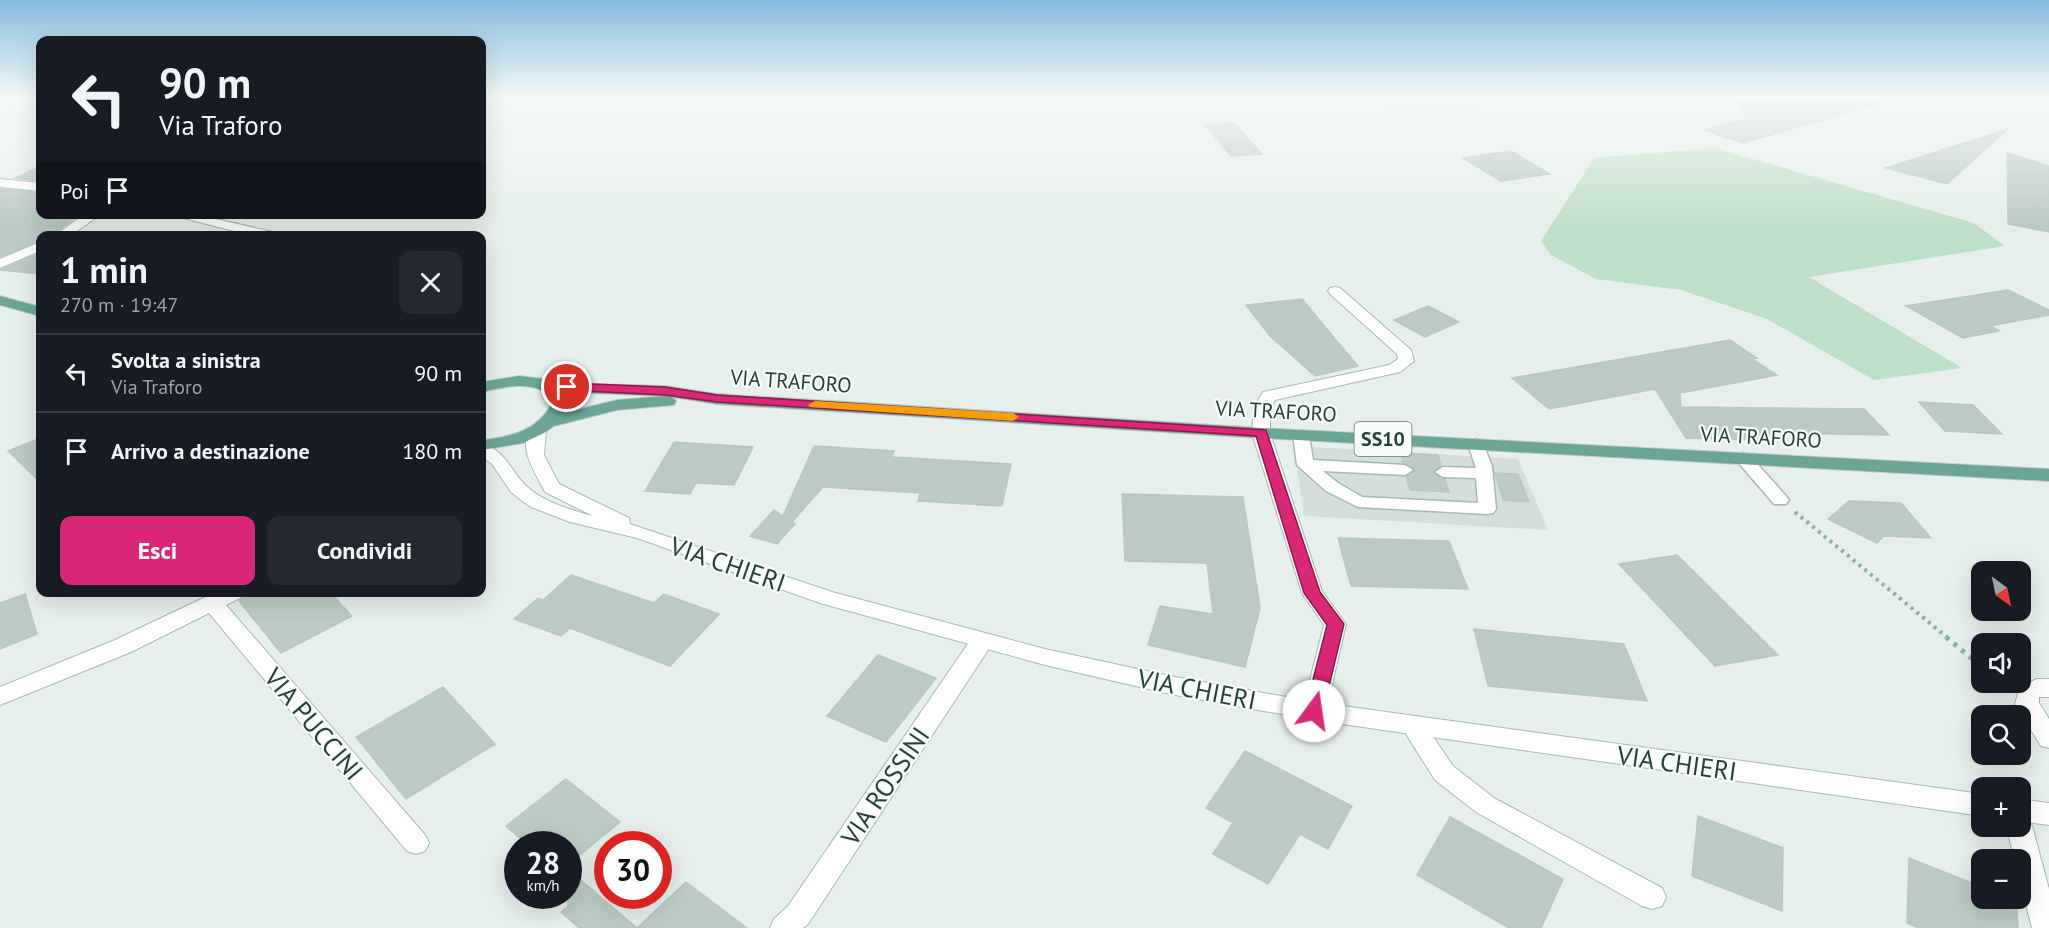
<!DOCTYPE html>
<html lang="it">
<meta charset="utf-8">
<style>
body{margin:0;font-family:"PT Sans",sans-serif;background:#242831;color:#f1f3f6;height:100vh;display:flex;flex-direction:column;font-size:22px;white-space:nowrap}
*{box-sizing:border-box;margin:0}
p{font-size:20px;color:#9ea1a6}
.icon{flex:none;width:33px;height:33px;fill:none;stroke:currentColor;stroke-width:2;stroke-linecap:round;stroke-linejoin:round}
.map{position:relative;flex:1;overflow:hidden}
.side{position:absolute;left:36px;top:231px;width:450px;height:366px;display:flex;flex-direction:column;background:#171b24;border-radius:12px;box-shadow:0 6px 24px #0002}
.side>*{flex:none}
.guide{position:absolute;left:36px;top:36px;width:450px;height:183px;border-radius:12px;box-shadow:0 6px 24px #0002;background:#171b24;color:#f1f3f6;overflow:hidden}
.needle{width:39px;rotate:147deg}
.buttons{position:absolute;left:1971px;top:561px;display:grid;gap:12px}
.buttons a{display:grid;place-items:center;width:60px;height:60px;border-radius:12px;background:#171b24;box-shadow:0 6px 24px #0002;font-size:30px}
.speed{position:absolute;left:504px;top:831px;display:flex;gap:12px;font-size:30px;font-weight:700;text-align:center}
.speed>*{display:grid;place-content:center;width:78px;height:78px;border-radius:50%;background:#171b24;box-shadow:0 6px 24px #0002;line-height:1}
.speed small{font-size:15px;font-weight:400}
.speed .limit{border:9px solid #d22;background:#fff;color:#111}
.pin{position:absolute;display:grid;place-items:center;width:51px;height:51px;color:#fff;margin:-26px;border:3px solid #fff;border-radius:50%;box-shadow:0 2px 6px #0007}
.me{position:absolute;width:66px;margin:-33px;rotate:14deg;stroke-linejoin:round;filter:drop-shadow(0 0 4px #0008)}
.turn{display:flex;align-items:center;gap:21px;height:126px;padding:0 24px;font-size:27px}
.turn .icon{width:78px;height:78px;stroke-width:2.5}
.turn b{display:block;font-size:42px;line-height:51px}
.then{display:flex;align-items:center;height:57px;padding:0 24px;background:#0003;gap:12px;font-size:22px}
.round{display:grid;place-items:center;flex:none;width:63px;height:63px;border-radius:12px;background:#242831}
.summary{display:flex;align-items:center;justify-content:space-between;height:102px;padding:0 24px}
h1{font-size:36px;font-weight:600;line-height:45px}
.action{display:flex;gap:12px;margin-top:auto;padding:12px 24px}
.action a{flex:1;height:69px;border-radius:12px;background:#db2777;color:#fff;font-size:24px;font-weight:600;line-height:69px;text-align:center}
.action a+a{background:#242831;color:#f1f3f6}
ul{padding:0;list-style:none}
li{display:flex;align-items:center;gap:18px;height:78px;padding:0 24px;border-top:2px solid #363941}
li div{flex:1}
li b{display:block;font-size:22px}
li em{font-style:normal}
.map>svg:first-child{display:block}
</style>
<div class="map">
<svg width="2049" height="928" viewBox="0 0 2049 928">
<rect width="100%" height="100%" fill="#e6efeb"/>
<!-- built -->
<path fill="#d4dfda" d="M1294,446L1518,459L1548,530L1304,516Z"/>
<!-- green -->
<g fill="#bfe0c8">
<path d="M1375,97H1468L1482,108L1390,112Z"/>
<path d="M1715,148L1974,223L2005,246L1809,277L1962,368L1874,380L1767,319L1681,290L1596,279L1551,255L1541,241L1594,158Z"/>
</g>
<!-- building -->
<g fill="#bbcac4" stroke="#b8c9c2" stroke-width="1.5">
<path d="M1730,97H1881L1882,103L1742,143L1704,130L1748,118Z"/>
<path d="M1234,123L1262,154L1231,156L1205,125Z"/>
<path d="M2008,129L1947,184L1886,168Z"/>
<path d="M1511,151L1550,174L1501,181L1463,158Z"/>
<path d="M2007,153L2049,166V232L2008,224Z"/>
<path d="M40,167V181L15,178Z"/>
<path d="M0,189L40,193V214H80L59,230L48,236H40V240L0,257Z"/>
<path d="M40,253V274L0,270H1Z"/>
<path d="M2008,290L2049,310V315L1990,326L1999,331L1963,338L1906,306Z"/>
<path d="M1302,299L1335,339L1358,366L1315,376L1270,336L1246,305Z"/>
<path d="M1428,306L1459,322L1425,337L1394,320Z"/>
<path d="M1730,340L1757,358L1752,359L1777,375L1680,393L1681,407L1864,409L1889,435L1780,433L1786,441L1686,438L1655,389L1549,409L1512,378Z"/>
<path d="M1919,402L1973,405L2002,434L1945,431Z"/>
<path d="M40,438V482L8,451Z"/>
<path d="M674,442L753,447L734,485L696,483L690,494L645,491Z"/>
<path d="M814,446L894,451L892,457L1011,464L1002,506L918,501L920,493L823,487L792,522L795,524L777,544L750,536L774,510L783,516Z"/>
<path d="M1400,453L1438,455L1441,466L1433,473L1445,479L1449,492L1410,490L1406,477L1415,469L1403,463Z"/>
<path d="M1495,473L1518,474L1529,502L1503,500Z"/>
<path d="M1122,494L1243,497L1260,608L1245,667L1148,645L1160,606L1213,614L1207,563L1125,561Z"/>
<path d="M1849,501L1901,503L1931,538L1884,536L1877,543L1828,519Z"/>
<path d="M1338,538L1449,541L1468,589L1351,586Z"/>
<path d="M1677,555L1778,655L1715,666L1619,564Z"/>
<path d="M571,575L654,603L664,594L719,614L670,666L570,628L561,636L514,619L538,598L543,600Z"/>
<path d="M247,592H330L352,616L281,653L239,601Z"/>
<path d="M25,594L37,634L0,649V603Z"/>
<path d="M1474,629L1624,644L1647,701L1488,686Z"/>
<path d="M878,655L936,678L886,742L827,716Z"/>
<path d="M443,687L495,744L406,799L356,737Z"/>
<path d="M1245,751L1352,806L1328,849L1300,834L1268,884L1213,854L1233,823L1206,808Z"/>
<path d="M566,779L620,822L568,865V844H527L506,826Z"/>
<path d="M1698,816L1783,848L1782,911L1692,876Z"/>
<path d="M1450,817L1563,879L1541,928H1509L1417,875Z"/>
<path d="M1909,858L1982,887V898H2016L2018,928H1919L1907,923Z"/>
<path d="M568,869L637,928H579L561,912L568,906Z"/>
<path d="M686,882L747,928H637Z"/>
</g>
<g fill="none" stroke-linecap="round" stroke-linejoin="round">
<!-- service casing -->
<g stroke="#a8b8b2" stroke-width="3">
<g id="service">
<path d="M1301,430L1309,435L1313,460L1405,465L1413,470L1405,475L1323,471L1338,483L1362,497L1478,503L1476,478L1443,477L1435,472L1443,467L1476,468L1468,444L1476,439L1482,441L1492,466L1496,509L1493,513L1487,514L1358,507L1326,491L1297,465L1293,435Z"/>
<path d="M1743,453L1749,455L1786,496L1789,500L1786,504H1774L1737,461L1735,458L1737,455Z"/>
</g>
</g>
<!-- minor casing -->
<g stroke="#a8b8b2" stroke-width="2">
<g id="minor">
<path d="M0,179L40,183V191L0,187Z"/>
<path d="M85,214H101L70,236H54Z"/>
<path d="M168,214H194L273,232L279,236H253Z"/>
<path d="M40,242V251L0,268V259Z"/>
<path d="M1335,287L1340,288L1411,350L1414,361L1400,372L1275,400L1270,407V433L1322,591L1346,624L1326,711L1322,717L1314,720L1306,717L1302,711L1324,625L1302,593L1252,433L1254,407L1263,392L1389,365L1398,359L1397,354L1330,294L1328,291L1330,288Z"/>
<path d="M216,592H245L242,597L226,605L425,835L429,843L425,851L416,854L407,851L209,613L131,652L0,705V687L115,640Z"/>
<path d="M982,633L990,635L993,641L990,647L808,924L803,928H770L774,919L788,906L974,635Z"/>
<path d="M2037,679H2049V697H2039V703L2049,719V748L2041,746L2015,704L2020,687Z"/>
<path d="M1413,717L1421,719L1453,766L1494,798L1662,888L1666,897L1662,906L1652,909L1642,906L1476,812L1435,780L1401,726L1405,719Z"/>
<path d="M2020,816L2028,818L2032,826L2049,889V928H2032L2020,882V860H2015L2006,826H2020Z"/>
</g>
</g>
<!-- secondary casing -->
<g stroke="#a4bbb3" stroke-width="2">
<g id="secondary">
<path d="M537,425L543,426L546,430L544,455L559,484L629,518L630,524L832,592L1045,649L1170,676L1314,702L1982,794V816L1314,720L1170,694L1045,665L820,603L637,538L570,522L531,507L521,500L511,492L492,464L482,457V445C505,449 510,470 525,485C543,502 570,510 593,516L545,492L543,488C533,469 518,447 531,426Z"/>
<path d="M2020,799L2049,803V825L2020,821Z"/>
</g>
</g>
<!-- primary casing -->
<g stroke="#c2cac8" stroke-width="2">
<g id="primary">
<path d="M0,296L40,307V316L0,305Z"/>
<path d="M519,376L589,384L665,386L717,394L1261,428L2049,469V481L1261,438L717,404L672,397L676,401L674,405L617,410L554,426L544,433L523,443L482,450V440C510,437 538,431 552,403L548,393C525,381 505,387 482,392V382ZM564,392L666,396L617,400L564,413L568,403Z"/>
</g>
</g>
<!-- path-far1 -->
<path stroke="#86b3a5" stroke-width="4" stroke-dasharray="3 4.5" stroke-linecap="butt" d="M1795,512L1948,638"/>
<!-- path -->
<path stroke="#86b3a5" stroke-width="5" stroke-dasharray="4 6" stroke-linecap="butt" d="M1946,637L1982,667"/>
<!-- service -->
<use href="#service" fill="#fff" fill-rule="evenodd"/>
<!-- minor -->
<use href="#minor" fill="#fff" fill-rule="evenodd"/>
<!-- secondary -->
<use href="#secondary" fill="#fff" fill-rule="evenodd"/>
<!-- primary -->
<use href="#primary" fill="#6aa596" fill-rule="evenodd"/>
</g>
<!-- sky -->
<linearGradient id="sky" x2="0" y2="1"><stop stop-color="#84bce0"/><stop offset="0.43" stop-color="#f4f8f6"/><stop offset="1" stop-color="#f4f8f6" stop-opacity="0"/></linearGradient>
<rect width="2049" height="226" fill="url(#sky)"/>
<!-- route -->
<path fill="#db2777" stroke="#8e194d" stroke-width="1.5" d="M567,383L665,387L717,395L1266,430L1320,592L1344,624L1323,711L1320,716L1314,718L1308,716L1305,711L1327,625L1304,593L1256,436L717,402L665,395L562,390L560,387Z"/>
<!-- slow -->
<path fill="#f59e0b" d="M815,401L1013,413L1019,417L1013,421L810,407L808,405Z"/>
<g text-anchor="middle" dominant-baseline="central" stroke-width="4.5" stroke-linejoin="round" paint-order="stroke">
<!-- shield labels -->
<rect fill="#f7fbf9" stroke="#637a73" stroke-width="1.5" x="1354.5" y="422" width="57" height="34" rx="4.5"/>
<g font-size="20" font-weight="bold" fill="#24423a">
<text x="1383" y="439">SS10</text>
</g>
<!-- street labels -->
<g font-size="21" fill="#24423a" stroke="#f7fbf9">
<text transform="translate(791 381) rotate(4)">VIA TRAFORO</text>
<text transform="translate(1276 411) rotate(3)">VIA TRAFORO</text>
<text transform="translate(1761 437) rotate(3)">VIA TRAFORO</text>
</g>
<!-- near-street labels -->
<g font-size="26" fill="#24423a" stroke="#f7fbf9">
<text transform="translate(728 564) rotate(19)">VIA CHIERI</text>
<text transform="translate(1197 689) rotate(11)">VIA CHIERI</text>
<text transform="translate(314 724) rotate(50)">VIA PUCCINI</text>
<text transform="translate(1677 763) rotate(8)">VIA CHIERI</text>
<text transform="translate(885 786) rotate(-56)">VIA ROSSINI</text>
</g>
</g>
</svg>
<div class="buttons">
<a><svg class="needle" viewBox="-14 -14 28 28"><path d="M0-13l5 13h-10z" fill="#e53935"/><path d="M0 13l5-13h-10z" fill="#9ea1a6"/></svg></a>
<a><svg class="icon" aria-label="sound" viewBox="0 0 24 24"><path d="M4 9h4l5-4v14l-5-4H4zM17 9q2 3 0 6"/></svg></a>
<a><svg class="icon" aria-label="search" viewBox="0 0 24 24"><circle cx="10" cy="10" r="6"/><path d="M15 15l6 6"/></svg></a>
<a>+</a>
<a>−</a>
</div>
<div class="speed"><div>28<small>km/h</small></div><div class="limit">30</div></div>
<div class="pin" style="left:567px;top:387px;background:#d93025"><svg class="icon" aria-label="arrive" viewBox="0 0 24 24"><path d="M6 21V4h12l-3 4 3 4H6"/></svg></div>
<svg class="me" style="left:1314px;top:711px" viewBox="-20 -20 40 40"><circle r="19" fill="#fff"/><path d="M0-13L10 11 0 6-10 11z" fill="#db2777"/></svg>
<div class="guide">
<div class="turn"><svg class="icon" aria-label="left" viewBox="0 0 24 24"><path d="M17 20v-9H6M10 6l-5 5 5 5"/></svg><div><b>90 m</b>Via Traforo</div></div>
<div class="then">Poi<svg class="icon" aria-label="arrive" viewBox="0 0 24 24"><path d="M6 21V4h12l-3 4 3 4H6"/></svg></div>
</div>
<section class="side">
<div class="summary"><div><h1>1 min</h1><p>270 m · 19:47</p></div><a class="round"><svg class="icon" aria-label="close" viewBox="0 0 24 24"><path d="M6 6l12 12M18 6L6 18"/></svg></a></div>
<ul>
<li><svg class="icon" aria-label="left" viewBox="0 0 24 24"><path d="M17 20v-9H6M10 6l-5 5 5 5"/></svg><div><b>Svolta a sinistra</b><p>Via Traforo</p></div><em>90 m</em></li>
<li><svg class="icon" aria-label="arrive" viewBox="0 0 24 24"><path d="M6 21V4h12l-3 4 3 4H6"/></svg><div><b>Arrivo a destinazione</b></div><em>180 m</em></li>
</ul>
<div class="action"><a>Esci</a><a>Condividi</a></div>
</section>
</div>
